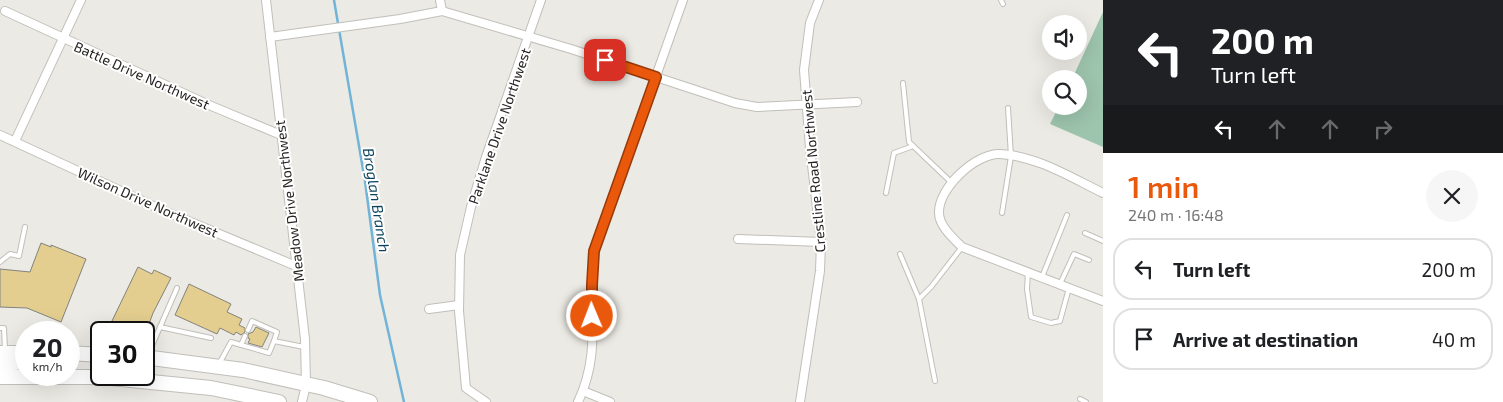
<!DOCTYPE html>
<meta charset="utf-8">
<style>
body{margin:0;font-family:"Exo 2",sans-serif;background:#f6f6f6;color:#202124;height:100vh;display:flex;flex-direction:column;font-size:19px;white-space:nowrap}
*{box-sizing:border-box;margin:0}
p{font-size:16px;color:#757577}
.icon{flex:none;width:28px;height:28px;fill:none;stroke:currentColor;stroke-width:2;stroke-linecap:round;stroke-linejoin:round}
.map{position:relative;flex:1;overflow:hidden}
.panel{display:flex;flex-direction:column;background:#fff;width:400px}
.panel>*{flex:none}
.top-card{background:#202124;color:#fff;overflow:hidden}
.buttons{position:absolute;left:1042px;top:15px;display:grid;gap:10px}
.buttons a{display:grid;place-items:center;width:45px;height:45px;border-radius:50%;background:#fff;box-shadow:0 5px 20px #0002;font-size:25px}
.speed{position:absolute;left:15px;top:321px;display:flex;gap:10px;font-size:25px;font-weight:700;text-align:center}
.speed>*{display:grid;place-content:center;width:65px;height:65px;border-radius:50%;background:#fff;box-shadow:0 5px 20px #0002;line-height:1}
.speed small{font-size:12px;font-weight:400}
.speed .limit{border:2px solid #111;border-radius:8px;background:#fff;color:#111}
.pin{position:absolute;display:grid;place-items:center;width:42px;height:42px;color:#fff;margin:-21px;border-radius:10px;box-shadow:0 2px 8px #0006}
.me{position:absolute;width:55px;margin:-28px;rotate:359deg;stroke-linejoin:round;filter:drop-shadow(0 0 4px #0008)}
.turn{display:flex;align-items:center;gap:18px;height:105px;padding:0 25px;font-size:22px}
.turn .icon{width:65px;height:65px;stroke-width:2.5}
.turn b{display:block;font-size:35px;line-height:42px}
.lanes{display:flex;align-items:center;height:48px;padding:0 25px;background:#0003;justify-content:center;gap:25px;direction:ltr}
.lanes .off{opacity:.35}
.round{display:grid;place-items:center;flex:none;width:52px;height:52px;border-radius:26px;background:#f6f6f6}
.headline{display:flex;align-items:center;justify-content:space-between;height:85px;padding:0 25px}
h1{font-size:30px;font-weight:600;line-height:38px;color:#ea580c}
ul{padding:0;list-style:none}
li{display:flex;align-items:center;gap:15px;height:62px;margin:0 10px 8px;padding:0 15px;border:2px solid #e0e0e0;border-radius:20px}
li div{flex:1}
li b{display:block;font-size:19px}
li em{font-style:normal}
main{display:flex;flex:1;min-height:0}
.map>svg:first-child{display:block}
</style>
<main>
<div class="map">
<svg width="1103" height="402" viewBox="0 0 1103 402">
<rect width="100%" height="100%" fill="#eceae4"/>
<!-- green -->
<path fill="#9dc4ad" d="M1103,12V147L1050,124L1059,106H1079V79H1072Z"/>
<g fill="none" stroke-linecap="round" stroke-linejoin="round">
<!-- stream -->
<path stroke="#72b4d7" stroke-width="2.5" d="M334,0L365,181L380,295L404,402"/>
</g>
<!-- building -->
<g fill="#e3ce8f" stroke="#83827d">
<path d="M41,243L51,247V245L86,259L61,322L27,308L0,307V269L30,272Z"/>
<path d="M138,267L152,274L154,270L171,278L153,313L146,332L127,331L128,328L112,321Z"/>
<path d="M189,284L231,304L227,312L242,319L239,325L245,328V332L241,335L236,332L234,335L220,328L217,334L175,315Z"/>
<path d="M256,327L269,333L262,347L248,343L250,339L248,338V334L253,332Z"/>
</g>
<g fill="none" stroke-linecap="round" stroke-linejoin="round">
<!-- service casing -->
<g stroke="#c1bfba" stroke-width="6">
<g id="service">
<path d="M1001,0L1003,4"/>
<path d="M903,83L909,142L952,183"/>
<path d="M886,193L894,153L913,146"/>
<path d="M1002,213L1011,156L1008,108"/>
<path d="M1085,233L1103,241"/>
<path d="M900,254L919,299"/>
<path d="M0,262L10,254L19,256L25,227"/>
<path d="M1028,272L1027,289L1031,317L1051,323L1060,321L1069,288"/>
<path d="M1042,277L1067,215"/>
<path d="M1060,284L1074,254L1089,260"/>
<path d="M160,327L177,288"/>
<path d="M0,328H4L5,350"/>
<path d="M248,330L252,321L277,332L274,341"/>
<path d="M241,345L245,336"/>
<path d="M148,355L160,327L211,338"/>
<path d="M219,364L231,342L269,353L274,341L304,347"/>
<path d="M935,381L919,299L931,287L962,247"/>
<path d="M1080,399L1086,402"/>
</g>
</g>
<!-- minor casing -->
<g stroke="#c1bfba" stroke-width="10">
<g id="minor">
<path d="M266,0L305,339L306,385L302,402"/>
<path d="M440,0L442,11"/>
<path d="M5,11L209,105L281,135"/>
<path d="M270,37L400,19L442,11L571,49L735,103L757,107L857,102"/>
<path d="M0,135L162,210L296,266"/>
<path d="M15,141L81,0"/>
<path d="M1103,193C1070,177 1037,156 1000,154C976,153 938,188 939,213C939,226 954,239 962,247L1103,301"/>
<path d="M738,239L821,242"/>
<path d="M429,309L459,305"/>
<path d="M583,391L610,402"/>
<path d="M486,402L466,388L459,311L460,255L471,207L486,157L541,0"/>
<path d="M578,402C597,362 592,329 592,287C592,275 593,263 594,251L683,0"/>
<path d="M800,402L820,271L821,242L810,148L804,70L810,23L819,0"/>
</g>
</g>
<!-- trunk casing -->
<g stroke="#c1bfba" stroke-width="16">
<g id="trunk">
<path d="M0,353H26"/>
<path d="M69,353L101,355"/>
<path d="M144,357L243,370L324,388L370,402"/>
<path d="M0,364L26,362"/>
<path d="M0,377H101L211,388L279,402"/>
</g>
</g>
<!-- service -->
<use href="#service" stroke="#fff" stroke-width="4"/>
<!-- minor -->
<use href="#minor" stroke="#fff" stroke-width="8"/>
<!-- trunk -->
<use href="#trunk" stroke="#fff" stroke-width="14"/>
</g>
<g fill="none" stroke-linecap="round" stroke-linejoin="round">
<!-- route casing -->
<g stroke="#983908" stroke-width="12">
<path id="route" d="M592,316V285L594,251L656,77L605,60"/>
</g>
<!-- route -->
<use href="#route" stroke="#ea580c" stroke-width="9"/>
</g>
<g text-anchor="middle" dominant-baseline="central" stroke-width="4" stroke-linejoin="round" paint-order="stroke">
<!-- street labels -->
<g font-size="14" fill="#242321" stroke="#fff">
<text transform="translate(142 75) rotate(24)">Battle Drive Northwest</text>
<text transform="translate(499 126) rotate(-71)">Parklane Drive Northwest</text>
<text transform="translate(813 171) rotate(-95)">Crestline Road Northwest</text>
<text transform="translate(289 201) rotate(-97)">Meadow Drive Northwest</text>
<text transform="translate(148 202) rotate(24)">Wilson Drive Northwest</text>
</g>
<!-- water labels -->
<g font-size="15" font-style="italic" fill="#0c435c" stroke="#fff">
<text transform="translate(377 200) rotate(81)">Broglan Branch</text>
</g>
</g>
</svg>
<div class="buttons">
<a><svg class="icon" aria-label="sound" viewBox="0 0 24 24"><path d="M4 9h4l5-4v14l-5-4H4zM17 9q2 3 0 6"/></svg></a>
<a><svg class="icon" aria-label="search" viewBox="0 0 24 24"><circle cx="10" cy="10" r="6"/><path d="M15 15l6 6"/></svg></a>
</div>
<div class="speed"><div>20<small>km/h</small></div><div class="limit">30</div></div>
<div class="pin" style="left:605px;top:60px;background:#d93025"><svg class="icon" aria-label="arrive" viewBox="0 0 24 24"><path d="M6 21V4h12l-3 4 3 4H6"/></svg></div>
<svg class="me" style="left:592px;top:316px" viewBox="-20 -20 40 40"><circle r="17" fill="#ea580c" stroke="#fff" stroke-width="3"/><path d="M0-11L8 9 0 5-8 9z" fill="#fff"/></svg>
</div>
<section class="panel">
<div class="top-card">
<div class="turn"><svg class="icon" aria-label="left" viewBox="0 0 24 24"><path d="M17 20v-9H6M10 6l-5 5 5 5"/></svg><div><b>200 m</b>Turn left</div></div>
<div class="lanes"><svg class="icon" aria-label="left" viewBox="0 0 24 24"><path d="M17 20v-9H6M10 6l-5 5 5 5"/></svg><svg class="icon off" aria-label="ahead" viewBox="0 0 24 24"><path d="M12 20V5M6 11l6-6 6 6"/></svg><svg class="icon off" aria-label="ahead" viewBox="0 0 24 24"><path d="M12 20V5M6 11l6-6 6 6"/></svg><svg class="icon off" aria-label="right" viewBox="0 0 24 24"><path d="M7 20v-9h11M14 6l5 5-5 5"/></svg></div>
</div>
<div class="headline"><div><h1>1 min</h1><p>240 m · 16:48</p></div><a class="round"><svg class="icon" aria-label="close" viewBox="0 0 24 24"><path d="M6 6l12 12M18 6L6 18"/></svg></a></div>
<ul>
<li><svg class="icon" aria-label="left" viewBox="0 0 24 24"><path d="M17 20v-9H6M10 6l-5 5 5 5"/></svg><div><b>Turn left</b></div><em>200 m</em></li>
<li><svg class="icon" aria-label="arrive" viewBox="0 0 24 24"><path d="M6 21V4h12l-3 4 3 4H6"/></svg><div><b>Arrive at destination</b></div><em>40 m</em></li>
</ul>
</section>
</main>
